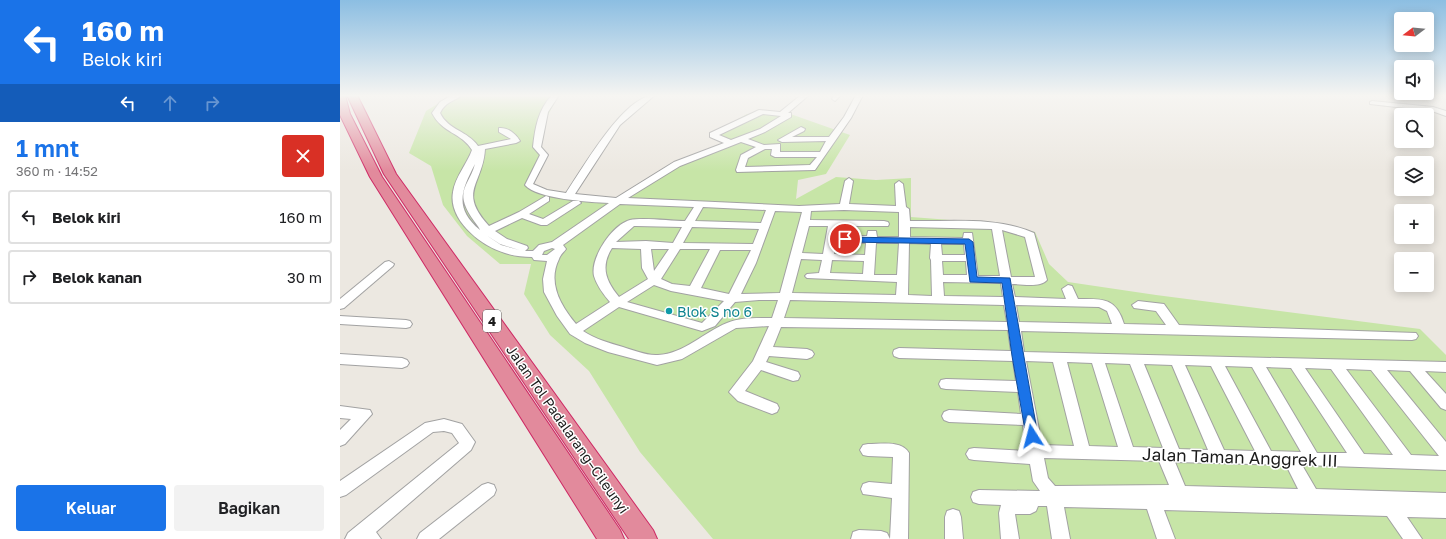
<!DOCTYPE html>
<html lang="id">
<meta charset="utf-8">
<style>
body{margin:0;font-family:"Golos Text",sans-serif;background:#f2f2f2;color:#202124;height:100vh;display:flex;flex-direction:column;font-size:15px;white-space:nowrap}
*{box-sizing:border-box;margin:0}
p{font-size:13px;color:#757577}
.icon{flex:none;width:22px;height:22px;fill:none;stroke:currentColor;stroke-width:2;stroke-linecap:round;stroke-linejoin:round}
.map{position:relative;flex:1;overflow:hidden}
.sheet{display:flex;flex-direction:column;background:#fff;width:340px}
.sheet>*{flex:none}
.banner{background:#1a73e8;color:#fff;overflow:hidden}
.needle{width:26px;rotate:254deg}
.controls{position:absolute;left:1054px;top:12px;display:grid;gap:8px}
.controls a{display:grid;place-items:center;width:40px;height:40px;border-radius:4px;background:#fff;box-shadow:0 2px 10px #0003;font-size:20px}
.pin{position:absolute;display:grid;place-items:center;width:34px;height:34px;color:#fff;margin:-17px;border:2px solid #fff;border-radius:50%;box-shadow:0 1px 4px #0007}
.me{position:absolute;width:44px;margin:-22px;rotate:351deg;stroke-linejoin:round;filter:drop-shadow(0 0 3px #0008)}
.turn{display:flex;align-items:center;gap:14px;height:84px;padding:0 16px;font-size:18px}
.turn .icon{width:52px;height:52px;stroke-width:2.5}
.turn b{display:block;font-size:28px;line-height:34px}
.lanes{display:flex;align-items:center;height:38px;padding:0 16px;background:#0003;justify-content:center;gap:20px;direction:ltr}
.lanes .off{opacity:.35}
.round{display:grid;place-items:center;flex:none;width:42px;height:42px;border-radius:4px;background:#f2f2f2}
.head{display:flex;align-items:center;justify-content:space-between;height:68px;padding:0 16px}
h1{font-size:24px;font-weight:600;line-height:30px;color:#1a73e8}
.button{display:flex;gap:8px;margin-top:auto;padding:8px 16px}
.button a{flex:1;height:46px;border-radius:4px;background:#1a73e8;color:#fff;font-size:16px;font-weight:600;line-height:46px;text-align:center}
.button a+a{background:#f2f2f2;color:#202124}
ul{padding:0;list-style:none}
li{display:flex;align-items:center;gap:12px;height:54px;margin:0 8px 6px;padding:0 8px;border:2px solid #e0e0e0;border-radius:4px}
li div{flex:1}
li b{display:block;font-size:15px}
li em{font-style:normal}
main{display:flex;flex:1;min-height:0}
.map>svg:first-child{display:block}
</style>
<main>
<section class="sheet">
<div class="banner">
<div class="turn"><svg class="icon" aria-label="left" viewBox="0 0 24 24"><path d="M17 20v-9H6M10 6l-5 5 5 5"/></svg><div><b>160 m</b>Belok kiri</div></div>
<div class="lanes"><svg class="icon" aria-label="left" viewBox="0 0 24 24"><path d="M17 20v-9H6M10 6l-5 5 5 5"/></svg><svg class="icon off" aria-label="ahead" viewBox="0 0 24 24"><path d="M12 20V5M6 11l6-6 6 6"/></svg><svg class="icon off" aria-label="right" viewBox="0 0 24 24"><path d="M7 20v-9h11M14 6l5 5-5 5"/></svg></div>
</div>
<div class="head"><div><h1>1 mnt</h1><p>360 m · 14:52</p></div><a class="round" style="background:#d93025;color:#fff"><svg class="icon" aria-label="close" viewBox="0 0 24 24"><path d="M6 6l12 12M18 6L6 18"/></svg></a></div>
<ul>
<li><svg class="icon" aria-label="left" viewBox="0 0 24 24"><path d="M17 20v-9H6M10 6l-5 5 5 5"/></svg><div><b>Belok kiri</b></div><em>160 m</em></li>
<li><svg class="icon" aria-label="right" viewBox="0 0 24 24"><path d="M7 20v-9h11M14 6l5 5-5 5"/></svg><div><b>Belok kanan</b></div><em>30 m</em></li>
</ul>
<div class="button"><a>Keluar</a><a>Bagikan</a></div>
</section>
<div class="map">
<svg width="1106" height="539" viewBox="0 0 1106 539">
<rect width="100%" height="100%" fill="#ece8e1"/>
<!-- grass -->
<path fill="#c7e5a7" d="M112,95H218L199,134L204,155L188,182L211,194L264,200L282,197L298,185L387,143L374,133L407,114L442,111L510,135L486,174L458,180L456,199L496,177L536,180L571,178V217L663,224L695,232L709,264L728,282L816,295L1080,329L1106,355V539H373L300,452L249,371L210,335L184,294L191,264H160L127,236L103,205L91,166L69,153L86,111Z"/>
<g fill="none" stroke-linecap="round" stroke-linejoin="round">
<!-- minor casing -->
<g stroke="#a2a2a2" stroke-width="2">
<g id="minor">
<path d="M112,95H123C114,101 105,102 100,113C108,130 128,131 138,146L171,139L159,132V128C168,127 176,134 180,141L176,143L145,149C143,185 117,191 149,226L179,212L206,196L209,197V201L189,214L203,219L233,201H239L241,203L207,225H201L182,218L155,231L167,239L187,246L188,248L185,251H193L199,245L212,242L269,203C249,202 197,199 185,185L200,155L193,147C195,128 198,110 212,95H219L208,112L201,147L208,155L193,184L207,190L226,193C243,168 284,95 315,95L280,125L235,194L276,198L334,162L384,143L370,137V133L419,110L440,112L461,95H469L448,113H451V117L425,132L408,139L424,145L440,144V152H480L486,141L442,142L438,140L461,127L465,129L464,131L452,137H489L504,117L516,95H523L511,118L475,170L397,172L396,170L401,155L416,147L401,142L340,166L288,198L459,206L500,204L505,181L509,178L513,181L509,204L556,206L555,184L559,181L563,184L566,207L569,209L570,221C610,222 656,216 694,233L707,280C700,288 682,284 672,284L675,297L726,299L722,289L728,285L732,286L738,299C762,299 776,297 784,324L826,325L816,311L794,308L792,305L798,301L824,304L839,325L1076,333L1078,336L1076,339L1072,340L681,331L684,352L1106,362V372L1085,371L1106,394V410L1101,408L1070,371L1047,370L1106,442V470L962,465L976,489L1106,493V518L1067,517L1082,539H1063L1047,516L824,510L835,539H817L807,509L724,507L730,539H712L707,506H698L696,511L690,514H675L679,539H661L659,513L661,505L639,504L633,502L631,497L633,492L639,490L700,491L693,481L690,464L634,460L629,459L626,454L629,449L634,448L687,451L683,425L609,422L604,420L602,416L604,412L609,410L681,414L678,392L606,389L601,388L599,384L601,380L606,379L676,381L673,361L559,358L554,356L553,353L554,350L559,348L671,351L668,330L441,327L433,347L467,349L472,351L474,354L472,357L467,359L429,356L426,362L458,372L460,376L458,380L453,381L421,370L405,391L437,404L439,408L437,412L432,414L398,401L389,392L413,361L429,326L396,328L342,359L317,365L268,352L245,343L230,334L217,316L204,292L203,279L207,261L194,260L192,257C183,257 174,256 165,253C141,246 108,220 113,192C115,177 127,164 132,150C122,133 102,133 92,113L100,102ZM423,114L441,116L420,129L391,140L379,135ZM425,149H432L431,155L435,157H477L470,165L405,167L408,158ZM135,164C129,186 115,190 130,215C133,220 139,227 140,230C114,208 121,191 135,164ZM280,204L354,207L345,221C332,221 302,217 290,220C272,225 250,258 254,276C257,286 264,295 270,302L236,324C221,306 207,283 219,259C220,255 224,252 226,249L223,245ZM363,207L426,210L421,223L355,221ZM504,210L559,212V237H537L536,231H528L527,236H497L498,226H548L549,224L548,222L544,221L470,220L471,211ZM435,211L462,212L440,293L401,294L416,263ZM294,226H296L342,227L333,243L306,241L276,242ZM469,226H488L483,254L462,253ZM352,227L419,229L413,244L343,243ZM570,227L652,229L660,276H638L632,233H624L623,238L570,237ZM662,230L685,237L695,277H671ZM146,235L160,244L179,250L161,245ZM496,242L526,243L525,255L494,254ZM536,243H559L557,275H534ZM569,243L591,244L590,258L591,260L592,296L568,295ZM601,244H624L625,255H602ZM212,248L215,249L207,255H202L204,251ZM272,248L301,249L302,268L308,279L279,297C266,281 260,267 272,248ZM311,249H329L314,271ZM340,249H370L350,286L332,284L321,279ZM380,250H411L389,294L361,288ZM461,259L482,260L479,273L467,274L465,276L467,278L557,282L556,295L452,293ZM492,260L524,261L523,274L490,273ZM602,261H626L627,275H603ZM603,282L661,283L663,297L604,296ZM314,285L331,291L384,301L362,323L287,302ZM419,300H438L432,318C417,318 401,317 387,323C364,332 344,354 318,355C307,356 293,350 283,347C269,343 255,339 243,331L279,307L362,331L375,326L395,302ZM450,300L664,305L667,322L444,318ZM676,305L759,307L767,311L772,324L679,322ZM686,361L713,362L734,446L702,445ZM727,362L752,363L778,447L749,446ZM765,363L790,364L823,448L793,447ZM804,364L832,365L868,450L839,449ZM845,365L871,366L915,451L884,450ZM885,366L912,367L961,452L931,451ZM926,367L951,368L1007,453H977ZM965,368L991,369L1053,455L1024,454ZM1006,369L1031,370L1099,456L1071,455ZM704,458L819,461L829,485L715,486L708,478ZM835,462L946,465L958,489L845,486Z"/>
<path d="M494,95H501L495,101L492,99Z"/>
<path d="M1032,101L1093,107L1106,111V116L1092,111L1030,104V102Z"/>
<path d="M49,261L54,264L53,266L4,308L0,309V299L45,262Z"/>
<path d="M0,316L66,320L70,321L72,324L70,327L66,328L0,324Z"/>
<path d="M0,354L62,358L67,360L69,363L67,366L62,368L0,364Z"/>
<path d="M0,406L30,410L32,414L5,444L0,446V430L11,419L0,418Z"/>
<path d="M104,419L122,424L135,442L131,450L36,532L41,539H5L8,533L119,443L112,433L104,431L93,432L6,495L0,497V481L85,423Z"/>
<path d="M528,444C541,444 562,440 569,453L568,539H550L552,498L523,494L521,489L523,484L529,482L552,484L553,457L528,456L523,455L520,450L523,445Z"/>
<path d="M148,483L154,485L156,490L154,495L99,539H77L80,533L142,485Z"/>
<path d="M613,509L619,511L621,517L623,539H605V517L607,511Z"/>
<path d="M519,530L541,531L547,533L550,539H511L513,532Z"/>
</g>
</g>
<!-- highway casing -->
<g stroke="#ce2a65" stroke-width="2">
<g id="highway">
<path d="M0,95H5L10,114L42,177L280,530L284,539H257L30,177L0,115Z"/>
<path d="M7,95H17L56,174L313,530L317,539H289L44,174Z"/>
</g>
</g>
<!-- minor -->
<use href="#minor" fill="#fff" fill-rule="evenodd"/>
<!-- highway -->
<use href="#highway" fill="#e28a9c" fill-rule="evenodd"/>
</g>
<!-- sky -->
<linearGradient id="sky" x2="0" y2="1"><stop stop-color="#8cbee2"/><stop offset="0.56" stop-color="#f6f5f2"/><stop offset="1" stop-color="#f6f5f2" stop-opacity="0"/></linearGradient>
<rect width="1106" height="171" fill="url(#sky)"/>
<!-- route -->
<path fill="#1a73e8" stroke="#114b97" d="M502,237L629,239L633,242L637,277L670,278L698,436L697,439L692,441L688,439L686,436L672,356L662,283L630,282L625,244L505,242L502,241Z"/>
<!-- markers -->
<circle fill="#0f9aa8" stroke="#fff" stroke-width="1.5" cx="329" cy="311" r="4"/>
<g text-anchor="middle" dominant-baseline="central" stroke-width="3" stroke-linejoin="round" paint-order="stroke">
<!-- shield labels -->
<rect fill="#fff" stroke="#5f5f5f" stroke-width="1" x="143" y="310" width="18" height="22" rx="3"/>
<g font-size="13" font-weight="bold" fill="#1b1b1b">
<text x="152" y="321">4</text>
</g>
<!-- culture labels -->
<g font-size="14" fill="#0d838f" stroke="#fff" text-anchor="start">
<text x="337" y="311">Blok S no 6</text>
</g>
<!-- street labels -->
<g font-size="14" fill="#1b1b1b" stroke="#fff">
<text transform="translate(228 429) rotate(55)">Jalan Tol Padalarang–Cileunyi</text>
</g>
<!-- near-street labels -->
<g font-size="17" fill="#1b1b1b" stroke="#fff">
<text transform="translate(900 457) rotate(2)">Jalan Taman Anggrek III</text>
</g>
</g>
</svg>
<div class="controls">
<a><svg class="needle" viewBox="-14 -14 28 28"><path d="M0-13l5 13h-10z" fill="#e53935"/><path d="M0 13l5-13h-10z" fill="#757577"/></svg></a>
<a><svg class="icon" aria-label="sound" viewBox="0 0 24 24"><path d="M4 9h4l5-4v14l-5-4H4zM17 9q2 3 0 6"/></svg></a>
<a><svg class="icon" aria-label="search" viewBox="0 0 24 24"><circle cx="10" cy="10" r="6"/><path d="M15 15l6 6"/></svg></a>
<a><svg class="icon" aria-label="layers" viewBox="0 0 24 24"><path d="M12 4l9 5-9 5-9-5zM3 14l9 5 9-5"/></svg></a>
<a>+</a>
<a>−</a>
</div>
<div class="pin" style="left:505px;top:239px;background:#d93025"><svg class="icon" aria-label="arrive" viewBox="0 0 24 24"><path d="M6 21V4h12l-3 4 3 4H6"/></svg></div>
<svg class="me" style="left:692px;top:436px" viewBox="-20 -20 40 40"><path d="M0-17L14 15 0 8-14 15z" fill="#1a73e8" stroke="#fff" stroke-width="4"/></svg>
</div>
</main>
